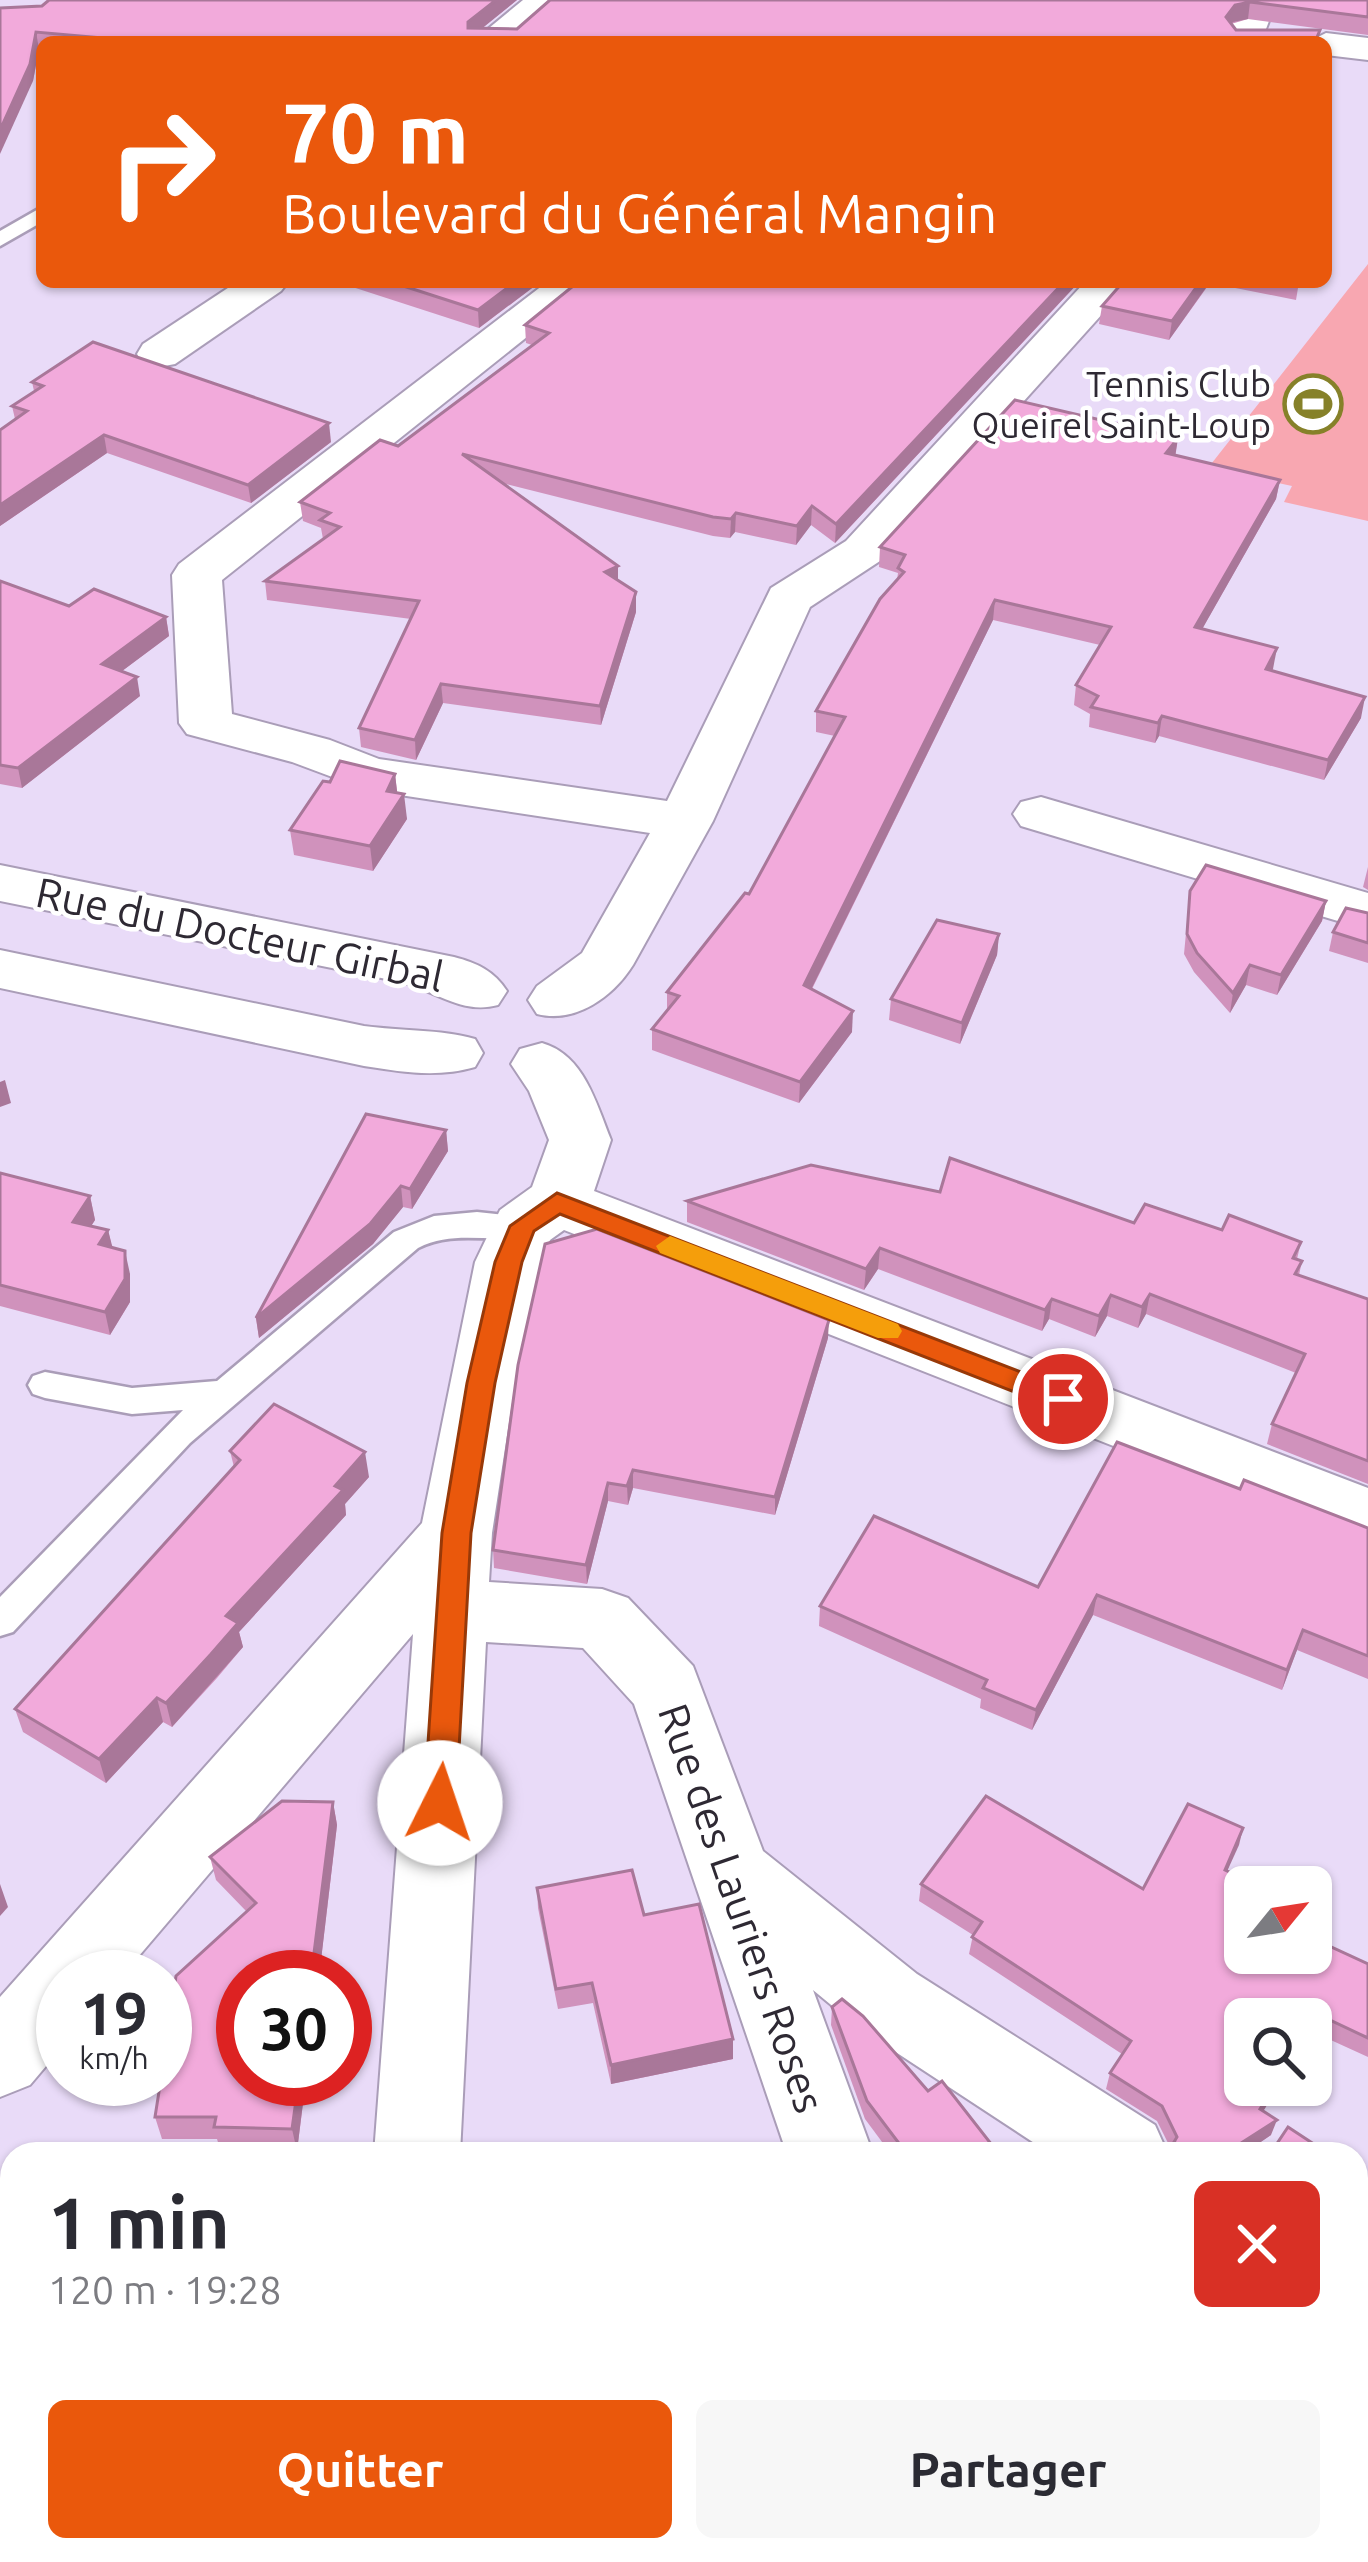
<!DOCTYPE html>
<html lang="fr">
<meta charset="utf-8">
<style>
body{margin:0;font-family:Ubuntu,sans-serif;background:#f7f7f7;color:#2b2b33;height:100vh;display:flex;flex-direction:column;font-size:45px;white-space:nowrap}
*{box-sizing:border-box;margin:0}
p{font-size:39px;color:#7c7c81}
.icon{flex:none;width:66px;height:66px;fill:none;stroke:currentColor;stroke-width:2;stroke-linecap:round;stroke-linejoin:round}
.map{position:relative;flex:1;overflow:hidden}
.panel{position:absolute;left:0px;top:2142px;width:1368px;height:420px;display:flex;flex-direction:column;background:#fff;border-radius:36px 36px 0 0;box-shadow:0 3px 9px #0004}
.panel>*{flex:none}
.top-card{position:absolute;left:36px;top:36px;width:1296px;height:252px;border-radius:18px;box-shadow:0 3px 9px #0004;background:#ea580c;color:#fff;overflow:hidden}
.needle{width:78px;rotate:60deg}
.controls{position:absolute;left:1224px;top:1866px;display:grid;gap:24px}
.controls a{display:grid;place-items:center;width:108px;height:108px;border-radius:18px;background:#fff;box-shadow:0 3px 9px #0004;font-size:60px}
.speed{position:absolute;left:36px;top:1950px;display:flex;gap:24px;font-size:60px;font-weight:700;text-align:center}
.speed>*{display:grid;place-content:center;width:156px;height:156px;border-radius:50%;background:#fff;box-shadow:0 3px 9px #0004;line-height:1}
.speed small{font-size:30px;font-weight:400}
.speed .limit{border:18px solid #d22;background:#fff;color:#111}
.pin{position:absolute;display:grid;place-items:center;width:102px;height:102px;color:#fff;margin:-51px;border:6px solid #fff;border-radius:50%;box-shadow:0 3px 12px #0007}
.me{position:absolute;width:132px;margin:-66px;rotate:4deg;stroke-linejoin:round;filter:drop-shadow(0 0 9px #0008)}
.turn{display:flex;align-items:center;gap:42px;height:252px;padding:0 48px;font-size:54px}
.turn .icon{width:156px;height:156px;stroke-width:2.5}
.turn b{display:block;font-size:84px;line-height:102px}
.round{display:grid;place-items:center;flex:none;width:126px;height:126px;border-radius:18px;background:#f7f7f7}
.headline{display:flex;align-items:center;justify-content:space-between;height:204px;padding:0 48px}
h1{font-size:72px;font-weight:600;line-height:90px}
.action{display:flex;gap:24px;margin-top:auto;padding:24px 48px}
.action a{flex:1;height:138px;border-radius:18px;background:#ea580c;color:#fff;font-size:48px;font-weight:600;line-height:138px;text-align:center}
.action a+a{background:#f7f7f7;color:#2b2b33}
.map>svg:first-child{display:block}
</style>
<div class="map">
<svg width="1368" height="2562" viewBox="0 0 1368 2562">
<rect width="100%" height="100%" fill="#e9dbf8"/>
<!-- green -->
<path fill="#f8a7b1" d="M1368,264V521L1284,502L1292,486L1208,468Z"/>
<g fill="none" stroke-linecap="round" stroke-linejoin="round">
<!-- service casing -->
<g stroke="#aa9db8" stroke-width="5">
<g id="service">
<path d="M42,207V222L0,246V231Z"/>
<path d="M477,1212L534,1218L539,1226L534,1234C495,1246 457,1228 418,1248L190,1443L13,1632L0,1636V1597L183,1410L132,1414L45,1398L33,1394L28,1385L33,1376L45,1372L132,1388L217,1381L394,1232L434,1216Z"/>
</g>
</g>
<!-- minor casing -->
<g stroke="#aa9db8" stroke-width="4">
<g id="minor">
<path d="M523,0H565L515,42H472Z"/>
<path d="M1241,0H1277L1261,42H1223Z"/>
<path d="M1326,33L1368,38V60L1326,55V42H1308Z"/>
<path d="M237,282H288L281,291L175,364L159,367L143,364L137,354L143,344Z"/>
<path d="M547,282H596L222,580L232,714L330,740L379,759L667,801L771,588L846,541L1085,282H1131L880,561L810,607L713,821L633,965C613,997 575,1024 537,1014L528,1000L537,986L582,953L650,833L367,790L292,762L187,734L179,723L172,575L179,564Z"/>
<path d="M1041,797L1368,893V930L1021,826L1013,814L1021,802Z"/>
<path d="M0,865L454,957C477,963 494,971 507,991L498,1005C462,1015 436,991 401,982L0,901Z"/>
<path d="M0,950L364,1026C400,1031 440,1029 475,1039L483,1053L475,1067C437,1078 402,1072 364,1066L0,988Z"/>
<path d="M542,1043C584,1055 596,1103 611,1140L594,1191L1368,1488V1546L564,1230L550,1240L541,1262L515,1383L492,1533L489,1582L602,1589L628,1598L693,1666L763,1851L917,1974L1155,2125L1168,2154H1051L859,2028L813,1990L873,2154H787L634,1704L583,1648L486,1642L460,2154H374L413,1634L121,1977H63V2046L30,2085L0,2097V1997L422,1523L475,1262L500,1210L532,1187L549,1140L529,1091L511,1064L520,1049Z"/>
<path d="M1356,2260L1368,2265V2356L1356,2351Z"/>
<path d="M356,2550H450V2562H354Z"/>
<path d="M1085,2550H1186L1191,2562H1090Z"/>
</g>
</g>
<!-- service -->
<use href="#service" fill="#fff" fill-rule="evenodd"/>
<!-- minor -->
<use href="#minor" fill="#fff" fill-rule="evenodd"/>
</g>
<!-- wall -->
<g fill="#d092bc">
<path d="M517,0L482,28L517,29L550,0H1368V35L1248,19L1231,24L1236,30L1318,42H42V49H39L33,81L0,8Z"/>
<path d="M337,282H540L479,328Z"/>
<path d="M578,282H1079L835,543L811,525L796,545L735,532L730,538L713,536L502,483L618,566V581L636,612L601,725L443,703L416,760L361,747L359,728L411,619L267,600L265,581L323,539L321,528L303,521L300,502L398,446L532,345L526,343L525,325Z"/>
<path d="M1123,282H1299L1296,300L1210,283L1169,340L1099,324L1102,306Z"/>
<path d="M32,382L331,442L251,503L107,453L0,526V430L15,419L12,406L34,391Z"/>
<path d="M1178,438L1175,455L1280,480L1276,499L1202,629L1272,671L1361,718L1324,780L1159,736L1155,743L1089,727L1090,714L1074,705L1076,685L1100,645L993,620L812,989L852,1032L799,1103L652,1050V1029L667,1011V992L749,894L835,736L816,732V711L897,580L898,573L879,567L880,547Z"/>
<path d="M0,581L69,606L166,617L169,636L122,671L140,696L22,788L0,784Z"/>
<path d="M395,774L397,792L407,819L373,871L294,855L290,830L330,782Z"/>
<path d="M1368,867V890L1363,887Z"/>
<path d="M1190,891L1326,901L1322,921L1277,995L1246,985L1230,1013L1194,972L1184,954Z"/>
<path d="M1368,913V963L1329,951L1333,932Z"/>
<path d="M999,934L997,955L960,1044L889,1020L891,999Z"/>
<path d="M446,1130L448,1151L412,1209L403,1207L373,1244L259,1338L256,1318Z"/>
<path d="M0,1173L90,1196L95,1220L91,1226L108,1230L112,1248L130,1274V1302L110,1335L0,1306Z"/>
<path d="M940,1192L1134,1223L1222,1230L1301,1242L1297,1259L1302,1261L1299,1275L1368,1299V1484L1267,1444L1272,1424L1296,1373L1146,1314L1138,1328L1107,1316L1095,1337L1049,1319L1042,1331L878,1269L864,1290L687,1222V1201Z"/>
<path d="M828,1338L775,1515L633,1488L628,1505L608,1501L587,1584L494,1568L493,1550Z"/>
<path d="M230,1451L369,1477L345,1504L346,1515L239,1632L243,1647L217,1678L172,1727L163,1722L106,1783L23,1732L15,1709L234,1467Z"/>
<path d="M1240,1489L1368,1528V1679L1297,1650L1282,1690L1093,1615L1032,1730L980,1708L981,1699L819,1626L820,1606L1038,1587Z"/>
<path d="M333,1802L337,1825L319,1977H243V2079H306L297,2151L220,2149L217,2139H162L155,2117L247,1912L216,1880L210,1857Z"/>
<path d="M1243,1828L1227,1871L1311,1908L1319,1931L1315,1939L1368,1964V2057L1311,2031L1263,2111L1271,2135L1243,2154H1171L1172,2151L1157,2121L1106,2089L1110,2073L1122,2054L969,1954L973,1935L919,1901L921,1884L1143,1889Z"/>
<path d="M537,1888L644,1915L733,2039V2059L611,2084L593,2003L558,2009L538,1908Z"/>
<path d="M832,2007L928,2091L999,2154H891L865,2119L831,2025Z"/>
<path d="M762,2550H936L945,2562H771Z"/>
<path d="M1197,2550H1356L1368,2562H1236L1228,2552L1222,2562H1208Z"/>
</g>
<!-- shaded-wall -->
<g fill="#a97799">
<path d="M496,0H517L469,39L468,22Z"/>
<path d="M1250,2L1248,19L1233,22L1223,34L1226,17L1235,5Z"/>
<path d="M36,32L39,49L33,81L0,154V130Z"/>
<path d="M515,282H540L479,328L478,310Z"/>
<path d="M1064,282H1079L835,543L836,524Z"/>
<path d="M1200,282H1210L1169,340L1172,321Z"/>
<path d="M329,423L331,442L251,503L248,485Z"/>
<path d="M104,435L107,453L0,526V505Z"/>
<path d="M1178,438L1175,458L1166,453Z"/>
<path d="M1280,480L1276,499L1192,647L1195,627Z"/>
<path d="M812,506L811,525L796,545L797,526Z"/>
<path d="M736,513L735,532L730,538L731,519Z"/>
<path d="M618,566V585L605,572Z"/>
<path d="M636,592V612L601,725L600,706Z"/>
<path d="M995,600L993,620L803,1006L804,985Z"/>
<path d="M166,617L169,636L106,683L102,664Z"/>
<path d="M1277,648L1273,669L1262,689L1266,669Z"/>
<path d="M137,677L140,696L22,788L18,768Z"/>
<path d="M441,684L443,703L416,760L415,740Z"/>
<path d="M1365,697L1361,718L1324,780L1328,760Z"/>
<path d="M1162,716L1159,736L1155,743L1158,723Z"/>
<path d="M395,774L398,799L404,794L407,819L373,871L370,846L387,791Z"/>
<path d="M1326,901L1322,921L1277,995L1281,975Z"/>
<path d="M999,934L997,955L960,1044L962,1023Z"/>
<path d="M1250,965L1246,985L1230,1013L1233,993Z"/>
<path d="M853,1011L852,1032L799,1103L800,1082Z"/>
<path d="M5,1080L11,1103L0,1107V1082Z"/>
<path d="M446,1130L448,1151L412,1209L410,1189Z"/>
<path d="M401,1186L403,1207L373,1244L259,1338L256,1318Z"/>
<path d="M90,1196L95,1220L79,1245L73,1222Z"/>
<path d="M108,1230L114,1253L99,1244Z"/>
<path d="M880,1248L878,1269L864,1290L866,1269Z"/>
<path d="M125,1251L130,1274V1302L110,1335L105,1312Z"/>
<path d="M1150,1294L1146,1314L1138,1328L1142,1307Z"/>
<path d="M1111,1295L1107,1316L1095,1337L1099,1316Z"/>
<path d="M1052,1299L1049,1319L1042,1331L1045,1310Z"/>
<path d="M829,1320L828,1338L775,1515V1497Z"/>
<path d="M365,1452L369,1477L345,1504L346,1515L239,1632L243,1647L172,1727L166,1703L226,1616Z"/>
<path d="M633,1470V1488L628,1505L627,1486Z"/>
<path d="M608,1483V1501L587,1584L586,1565Z"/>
<path d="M1097,1595L1093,1615L1032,1730L1036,1710Z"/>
<path d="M1303,1630L1297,1650L1282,1690L1287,1670Z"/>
<path d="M157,1698L163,1722L106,1783L99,1759Z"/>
<path d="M333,1802L337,1825L319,1977H311Z"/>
<path d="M1243,1828L1239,1845L1220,1887L1225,1870Z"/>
<path d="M0,1884L8,1907L0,1916Z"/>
<path d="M733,2039V2059L611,2084V2065Z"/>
<path d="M299,2079H306L297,2151L292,2129Z"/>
<path d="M1275,2085H1279L1255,2125L1260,2109Z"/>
<path d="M1277,2120L1271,2135L1243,2154H1224Z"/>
</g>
<!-- building -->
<g fill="#f2aadb" stroke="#a97799" stroke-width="3">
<path d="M49,0H496L468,22V28L517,29L550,0H1368V17L1250,2L1235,5L1226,17L1236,30H1320L1315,42H148L36,32L30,64L0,130V8L42,6Z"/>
<path d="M391,282H515L478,310Z"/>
<path d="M578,282H1064L836,524L812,506L797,526L736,513L731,519L713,517L462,454L618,566L605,572L636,592L600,706L441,684L415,740L359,728L419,601L265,581L340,527L320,520L330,513L300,502L380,440L398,446L549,333L525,325Z"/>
<path d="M1123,282H1200L1172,321L1102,306Z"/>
<path d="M93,342L329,423L248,485L104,435L0,505V430L27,411L12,406L43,386L32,382Z"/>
<path d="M1015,400L1178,438L1166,453L1280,480L1195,627L1277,648L1266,669L1365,697L1328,760L1162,716L1158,723L1091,707L1098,696L1076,685L1111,627L995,600L804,985L853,1011L800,1082L652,1029L679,996L667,992L745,893L749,894L845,717L816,711L880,599L904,572L898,568L905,555L880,547Z"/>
<path d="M0,581L69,606L94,589L166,617L102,664L137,677L18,768L0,765Z"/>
<path d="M340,761L395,774L387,791L404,794L370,846L290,830L323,781L330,782Z"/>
<path d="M1206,865L1326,901L1281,975L1250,965L1233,993L1197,953L1187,934L1190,891Z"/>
<path d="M1346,908L1368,913V943L1333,932Z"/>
<path d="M937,920L999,934L962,1023L891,999Z"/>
<path d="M366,1114L446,1130L410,1189L401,1186L370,1224L256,1318Z"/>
<path d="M950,1158L1134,1223L1145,1204L1222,1230L1229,1215L1301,1242L1293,1258L1302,1261L1295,1274L1368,1299V1461L1272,1424L1305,1354L1150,1294L1142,1307L1111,1295L1099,1316L1052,1299L1045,1310L880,1248L866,1269L687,1201L811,1165L940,1192Z"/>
<path d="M0,1173L90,1196L73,1222L108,1230L99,1244L125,1251V1279L105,1312L0,1285Z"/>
<path d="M597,1229L829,1320L775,1497L633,1470L627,1486L608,1483L586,1565L493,1550L518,1365L545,1244Z"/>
<path d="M274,1404L365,1452L335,1486L343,1490L226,1616L238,1623L211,1654L166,1703L157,1698L99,1759L15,1709L240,1460L230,1451Z"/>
<path d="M1117,1442L1240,1489L1244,1480L1368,1528V1656L1303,1630L1287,1670L1097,1595L1036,1710L983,1688L987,1680L820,1606L874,1516L1038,1587Z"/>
<path d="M986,1796L1143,1889L1188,1804L1243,1828L1225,1870L1263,1887H1245V1953H1311V1908L1325,1914L1312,1938L1368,1964V2038L1317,2014L1311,2024V2019H1245V2085H1275L1260,2109L1277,2120L1224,2154H1193L1174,2142L1177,2137L1162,2106L1110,2073L1131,2041L972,1937L982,1922L921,1884Z"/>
<path d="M282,1801L333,1802L311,1977H243V2079H299L292,2129L214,2127L216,2117H155L161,2079H165V2050L176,1976L256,1903L210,1857Z"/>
<path d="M632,1870L644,1915L699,1904L733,2039L611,2065L592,1983L556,1989L537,1888Z"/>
<path d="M842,1999L863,2016L928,2091L942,2081L999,2154H907L867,2101L832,2007Z"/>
<path d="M1288,2127L1329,2154H1270Z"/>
<path d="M603,2147V2154H563Z"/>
<path d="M1356,2318L1358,2319L1361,2341L1368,2343V2451L1356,2472Z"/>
<path d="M1356,2506L1368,2519V2562H1254L1243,2550H1356Z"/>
<path d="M776,2550H936L945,2562H785Z"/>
<path d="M1214,2550H1227L1222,2558Z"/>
</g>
<!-- route -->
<path fill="#ea580c" stroke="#983908" stroke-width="3" d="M557,1193L1073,1392L1077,1399L1063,1410L1053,1407L560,1214L534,1231L522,1262L495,1383L471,1533L456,1803L451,1813L440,1817L428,1813L424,1803L442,1533L467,1383L495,1262L510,1226Z"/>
<!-- slow -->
<path fill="#f59e0b" d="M670,1236L898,1324L902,1331L898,1338H878L660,1253L656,1246Z"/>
<!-- icons -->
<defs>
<g id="stadium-ring" transform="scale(3)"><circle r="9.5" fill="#fff" stroke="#868129" stroke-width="1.5"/><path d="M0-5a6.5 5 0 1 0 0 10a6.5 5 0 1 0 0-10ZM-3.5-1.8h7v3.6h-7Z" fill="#868129"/></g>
</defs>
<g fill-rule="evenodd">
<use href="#stadium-ring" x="1313" y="404"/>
</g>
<g text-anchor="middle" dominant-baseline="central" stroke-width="9" stroke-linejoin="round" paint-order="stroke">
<!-- far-poi labels -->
<g font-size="36" fill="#2e2933" stroke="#fff" text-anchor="end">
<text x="1271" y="383">Tennis Club<tspan x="1271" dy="41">Queirel Saint-Loup</tspan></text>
</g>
<!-- street labels -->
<g font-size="42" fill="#2e2933" stroke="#fff">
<text transform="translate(240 934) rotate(12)">Rue du Docteur Girbal</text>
<text transform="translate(742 1908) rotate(71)">Rue des Lauriers Roses</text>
</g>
</g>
</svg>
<div class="controls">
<a><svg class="needle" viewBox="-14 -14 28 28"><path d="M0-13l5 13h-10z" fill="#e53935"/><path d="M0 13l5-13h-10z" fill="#7c7c81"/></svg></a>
<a><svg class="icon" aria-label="search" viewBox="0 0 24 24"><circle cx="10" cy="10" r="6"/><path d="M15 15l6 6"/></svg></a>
</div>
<div class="speed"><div>19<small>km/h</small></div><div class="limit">30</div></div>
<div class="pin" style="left:1063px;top:1399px;background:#d93025"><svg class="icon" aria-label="arrive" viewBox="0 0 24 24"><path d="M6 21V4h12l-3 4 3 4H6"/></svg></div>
<svg class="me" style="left:440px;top:1803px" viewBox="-20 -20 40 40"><circle r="19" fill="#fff"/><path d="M0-13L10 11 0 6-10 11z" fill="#ea580c"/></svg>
<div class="top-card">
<div class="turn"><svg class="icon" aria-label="right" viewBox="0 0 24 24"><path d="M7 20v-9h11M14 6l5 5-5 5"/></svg><div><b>70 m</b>Boulevard du Général Mangin</div></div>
</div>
<section class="panel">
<div class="headline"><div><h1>1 min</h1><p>120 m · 19:28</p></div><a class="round" style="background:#d93025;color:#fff"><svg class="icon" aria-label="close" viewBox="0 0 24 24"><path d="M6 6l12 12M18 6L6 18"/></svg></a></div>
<div class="action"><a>Quitter</a><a>Partager</a></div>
</section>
</div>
